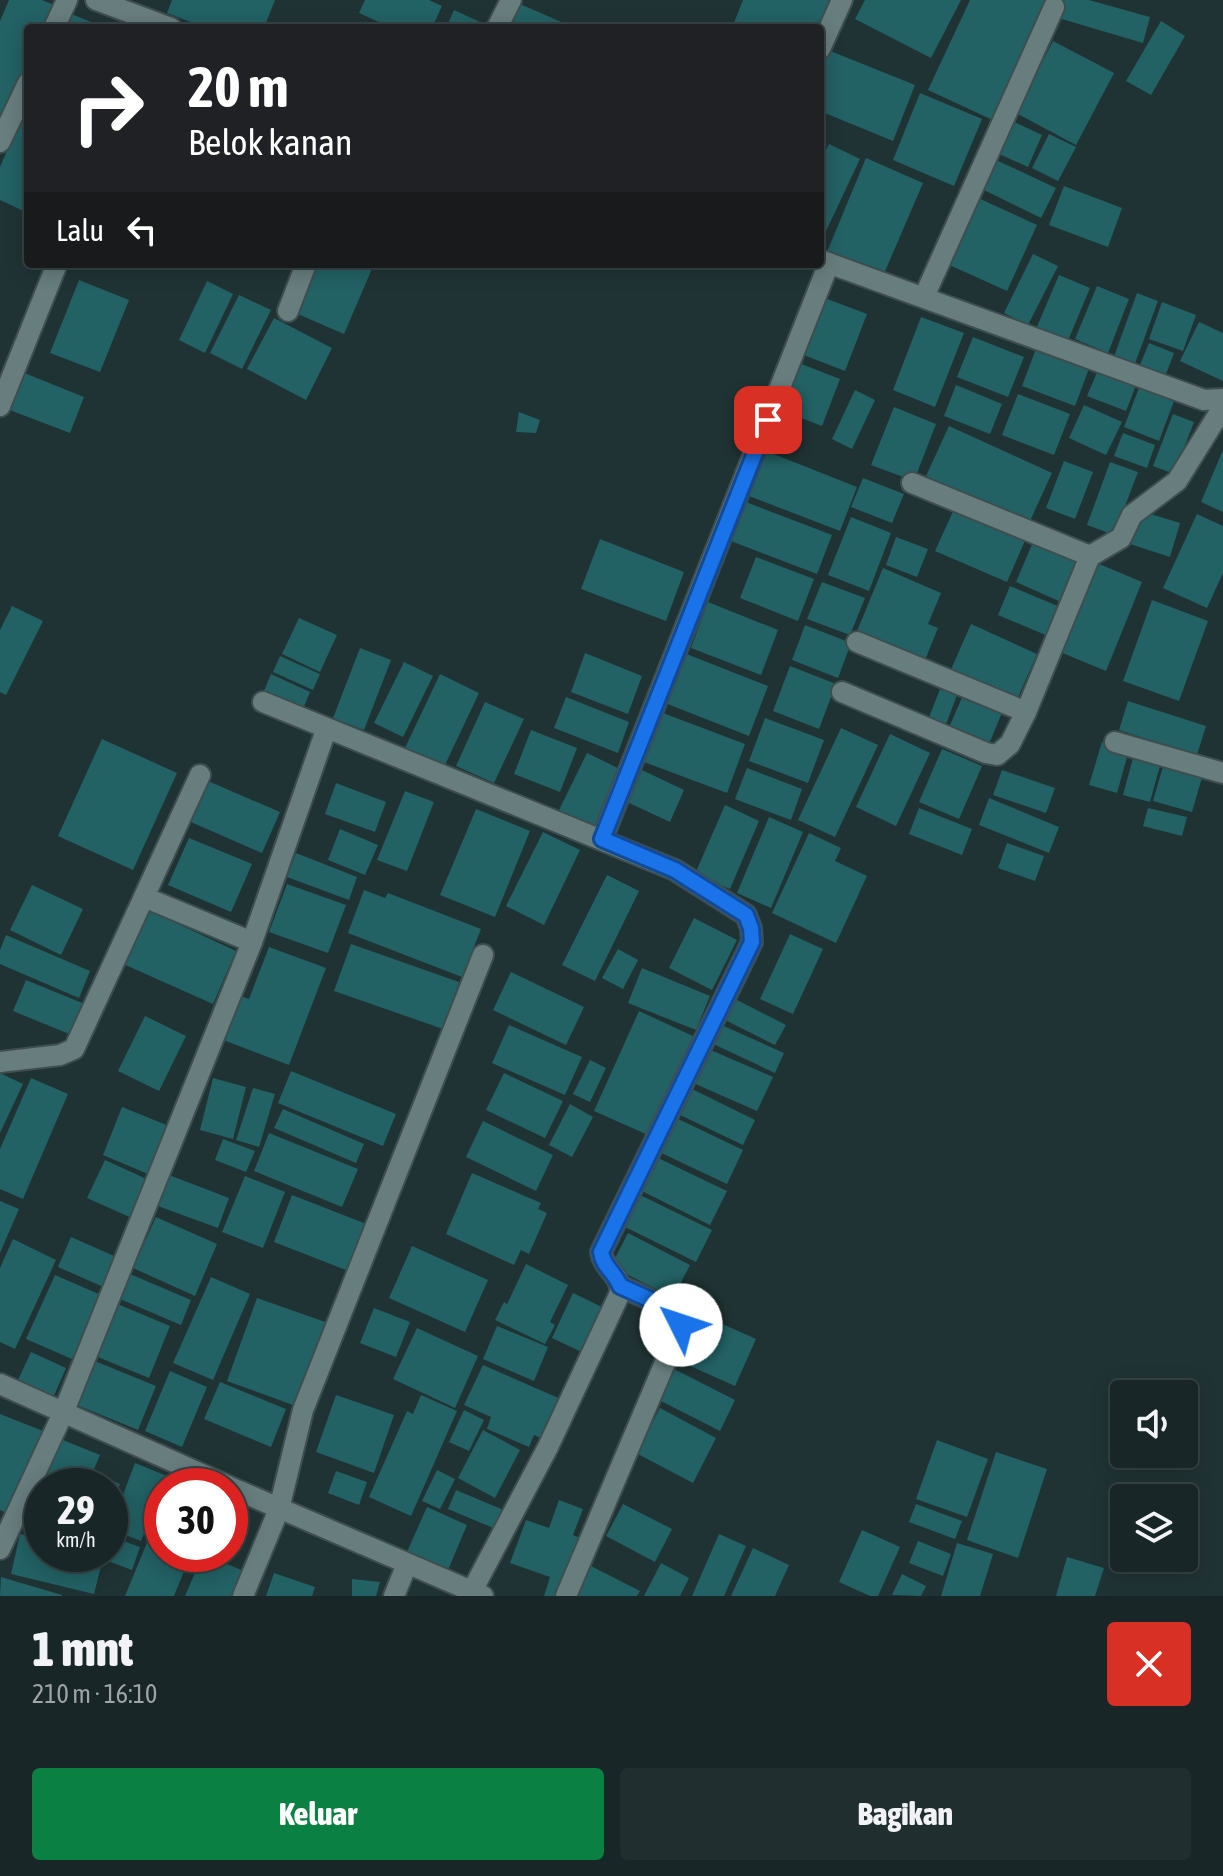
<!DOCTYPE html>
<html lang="id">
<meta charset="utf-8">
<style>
body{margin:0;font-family:"Asap Condensed",sans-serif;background:#212e2f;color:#f1f3f6;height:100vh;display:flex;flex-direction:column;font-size:30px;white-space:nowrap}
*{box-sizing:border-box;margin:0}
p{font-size:26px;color:#9fa5a7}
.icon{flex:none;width:44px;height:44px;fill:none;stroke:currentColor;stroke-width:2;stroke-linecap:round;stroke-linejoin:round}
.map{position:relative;height:1596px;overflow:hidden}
.drawer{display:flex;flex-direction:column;background:#182627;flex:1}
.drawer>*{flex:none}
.top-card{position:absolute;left:24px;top:24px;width:800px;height:244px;border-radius:8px;box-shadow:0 4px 20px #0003,0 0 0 2px #364344;background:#202124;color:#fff;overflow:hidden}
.tools{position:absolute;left:1110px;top:1380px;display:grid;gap:16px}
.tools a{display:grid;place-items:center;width:88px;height:88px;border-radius:8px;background:#182627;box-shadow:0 4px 20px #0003,0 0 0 2px #364344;font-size:40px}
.speed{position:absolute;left:24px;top:1468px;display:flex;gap:16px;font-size:40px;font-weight:700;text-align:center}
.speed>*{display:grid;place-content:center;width:104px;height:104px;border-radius:50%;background:#182627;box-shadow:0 4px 20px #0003,0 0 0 2px #364344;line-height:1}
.speed small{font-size:20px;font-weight:400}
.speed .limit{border:12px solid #d22;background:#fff;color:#111}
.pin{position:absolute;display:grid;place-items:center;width:68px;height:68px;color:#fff;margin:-34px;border-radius:16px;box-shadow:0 4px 12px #0006}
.me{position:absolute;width:88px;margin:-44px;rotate:311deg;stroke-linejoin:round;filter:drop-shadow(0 0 6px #0008)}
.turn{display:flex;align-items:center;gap:28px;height:168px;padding:0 32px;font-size:36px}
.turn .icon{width:104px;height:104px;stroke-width:2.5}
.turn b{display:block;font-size:56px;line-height:68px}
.then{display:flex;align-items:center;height:76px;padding:0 32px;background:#0003;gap:16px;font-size:30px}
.round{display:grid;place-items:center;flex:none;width:84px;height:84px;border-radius:8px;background:#212e2f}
.head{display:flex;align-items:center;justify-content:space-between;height:136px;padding:0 32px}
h1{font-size:48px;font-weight:800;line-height:60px}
.primary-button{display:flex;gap:16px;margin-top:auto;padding:16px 32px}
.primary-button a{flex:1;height:92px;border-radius:8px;background:#0b8043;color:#fff;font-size:32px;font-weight:800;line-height:92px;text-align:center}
.primary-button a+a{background:#212e2f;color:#f1f3f6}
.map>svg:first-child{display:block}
</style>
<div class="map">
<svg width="1223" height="1596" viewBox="0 0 1223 1596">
<rect width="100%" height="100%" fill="#203334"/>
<!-- building -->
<g fill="#226164">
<path d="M9,0H42L54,5L43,28H28V63L0,127V21Z"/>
<path d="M172,0H275L264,28H206L167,13Z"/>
<path d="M365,0H429L442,6L432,28H392L359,13Z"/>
<path d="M743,0H830L819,28H732Z"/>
<path d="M865,0H961L931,58L855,19Z"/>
<path d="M970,0H1053L997,122L928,90Z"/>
<path d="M1060,0H1089L1150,17L1143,43L1055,17Z"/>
<path d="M520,4L575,28H512L510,27Z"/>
<path d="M454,10L493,28H446Z"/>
<path d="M69,13L106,28H63Z"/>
<path d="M1161,21L1185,36L1151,95L1126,81Z"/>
<path d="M1053,41L1114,73L1076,145L1016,113Z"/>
<path d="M828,50L915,85L893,141L820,111V70Z"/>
<path d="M920,93L982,119L954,186L893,160Z"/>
<path d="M28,102V213L0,200V167Z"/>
<path d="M1012,121L1042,135L1028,167L997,153Z"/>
<path d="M1049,134L1076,147L1058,181L1032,168Z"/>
<path d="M829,144L860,159L826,231L820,228V162Z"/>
<path d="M866,158L923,183L883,276L827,252Z"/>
<path d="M994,159L1056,188L1041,218L980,188Z"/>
<path d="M1064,186L1122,208L1108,247L1049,225Z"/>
<path d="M974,196L1037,225L1007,291L945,263Z"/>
<path d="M1033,254L1058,266L1028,325L1004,313Z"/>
<path d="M313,264H374L344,334L293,312Z"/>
<path d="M1059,275L1090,288L1067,343L1036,329Z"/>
<path d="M79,280L129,300L100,372L50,353Z"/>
<path d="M207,281L233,294L205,353L179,340Z"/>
<path d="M1097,286L1129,299L1108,353L1075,339Z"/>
<path d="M1137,293L1158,301L1133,369L1112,362Z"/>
<path d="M239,295L271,310L242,369L210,353Z"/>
<path d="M822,297L867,314L845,371L801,354Z"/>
<path d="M1162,302L1196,315L1183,351L1149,339Z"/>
<path d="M921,317L964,333L935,407L893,390Z"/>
<path d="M274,318L332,348L306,400L247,369Z"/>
<path d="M1199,322L1223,333V381L1180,361Z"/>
<path d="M973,337L1024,357L1008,397L957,377Z"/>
<path d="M1149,343L1174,353L1163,382L1137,372Z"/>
<path d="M1037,346L1090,366L1075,406L1022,386Z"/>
<path d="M799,363L840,379L822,426L781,410Z"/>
<path d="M1098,370L1136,385L1126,411L1087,396Z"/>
<path d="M22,372L84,397L70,433L7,409Z"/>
<path d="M956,385L1002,404L990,434L944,416Z"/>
<path d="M1139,388L1174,401L1159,441L1124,427Z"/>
<path d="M855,390L875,400L852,449L832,439Z"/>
<path d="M1018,394L1070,414L1054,455L1002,435Z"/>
<path d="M1084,405L1122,422L1106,455L1069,438Z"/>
<path d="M894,407L936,424L914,481L871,465Z"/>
<path d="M519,412L540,420L536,433L516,432Z"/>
<path d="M1173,414L1194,422L1174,474L1153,466Z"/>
<path d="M949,426L1052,473L1029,523L926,476Z"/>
<path d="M1123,433L1155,445L1147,468L1114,456Z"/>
<path d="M1223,450V512L1201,502Z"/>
<path d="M766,451L857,487L840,531L749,496Z"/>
<path d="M1064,461L1093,472L1075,519L1046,508Z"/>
<path d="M1110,462L1138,472L1114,535L1087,525Z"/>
<path d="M863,478L904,494L892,523L851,507Z"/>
<path d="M746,502L832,535L817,574L731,541Z"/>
<path d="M956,505L1027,536L1007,582L935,551Z"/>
<path d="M1141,511L1180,523L1170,557L1130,544Z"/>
<path d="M1197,514L1223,526V573L1207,608L1163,588Z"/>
<path d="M851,517L891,533L869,591L828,575Z"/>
<path d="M896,537L928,549L917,577L886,565Z"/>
<path d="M600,539L684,572L666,621L581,589Z"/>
<path d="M1033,542L1078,561L1061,602L1016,582Z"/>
<path d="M756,557L814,579L798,621L740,598Z"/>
<path d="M1097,563L1142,582L1106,671L1060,652Z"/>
<path d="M883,568L941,593L928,624L938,628L923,665L855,636Z"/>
<path d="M822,582L865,598L850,635L807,619Z"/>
<path d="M1010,586L1060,607L1048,636L998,615Z"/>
<path d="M1152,600L1208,621L1179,701L1123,681Z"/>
<path d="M708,602L778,630L761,675L691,648Z"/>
<path d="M12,606L43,621L6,695L0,692V630Z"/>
<path d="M299,618L337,635L320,672L282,654Z"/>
<path d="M971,624L1037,654L1015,704L949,674Z"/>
<path d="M805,625L851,643L838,678L792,660Z"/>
<path d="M360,648L391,660L364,730L333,718Z"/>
<path d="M585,653L642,676L628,714L571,692Z"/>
<path d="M684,653L768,686L749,736L665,703Z"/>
<path d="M280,656L320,674L313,690L273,672Z"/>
<path d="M404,662L433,676L403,737L374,723Z"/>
<path d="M790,666L836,684L819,729L773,711Z"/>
<path d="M271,674L310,692L303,709L264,691Z"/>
<path d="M440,674L479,693L444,767L405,748Z"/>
<path d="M940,689L957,695L945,727L928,720Z"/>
<path d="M964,693L1003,710L987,749L947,732Z"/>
<path d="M566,697L629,722L618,753L554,728Z"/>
<path d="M1128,701L1206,726L1197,755L1119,730Z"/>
<path d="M485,702L524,719L494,783L456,766Z"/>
<path d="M663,713L745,744L727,793L644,762Z"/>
<path d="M765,718L824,740L808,783L749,761Z"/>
<path d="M841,728L878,745L835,837L798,820Z"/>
<path d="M531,730L577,748L560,792L514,774Z"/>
<path d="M890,734L930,753L896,826L856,807Z"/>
<path d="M102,739L177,773L133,870L58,836Z"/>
<path d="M1102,742L1129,750L1117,793L1089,785Z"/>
<path d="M942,749L982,766L959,819L919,802Z"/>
<path d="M587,753L624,771L596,828L559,810Z"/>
<path d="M1134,754L1161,762L1150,802L1123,795Z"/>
<path d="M1164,763L1203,774L1192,812L1153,801Z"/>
<path d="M747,768L802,789L791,820L735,799Z"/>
<path d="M642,770L684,790L670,822L627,802Z"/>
<path d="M1002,770L1055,788L1046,813L993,795Z"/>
<path d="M208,781L280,812L262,853L191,822Z"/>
<path d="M336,783L386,802L375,832L325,814Z"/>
<path d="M405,791L434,802L407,871L377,860Z"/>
<path d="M989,798L1059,827L1049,853L979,825Z"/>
<path d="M725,805L759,821L730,889L695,874Z"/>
<path d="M919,808L972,829L962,855L909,834Z"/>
<path d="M1148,808L1187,817L1182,836L1143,826Z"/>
<path d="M476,809L530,831L495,917L440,895Z"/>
<path d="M769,817L803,832L771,908L737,893Z"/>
<path d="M340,829L378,845L365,875L328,860Z"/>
<path d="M543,832L580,850L544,925L506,906Z"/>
<path d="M809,833L841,848L835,861L867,876L836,943L772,913Z"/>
<path d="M189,838L252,864L231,912L168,885Z"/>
<path d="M1007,843L1044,856L1035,881L998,868Z"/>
<path d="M296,853L357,877L349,900L287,877Z"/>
<path d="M607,875L639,891L595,981L562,965Z"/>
<path d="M287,884L346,905L328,953L269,932Z"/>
<path d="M32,885L83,909L61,955L10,930Z"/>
<path d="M364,890L385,898L388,893L481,929L462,977L348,933Z"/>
<path d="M146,909L236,951L213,1004L121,963Z"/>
<path d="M694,918L737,940L712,990L669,968Z"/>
<path d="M790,934L823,949L793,1014L760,999Z"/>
<path d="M6,935L90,971L79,998L0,964V950Z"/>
<path d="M351,944L459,982L443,1029L334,991Z"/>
<path d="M269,947L326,968L289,1065L218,1038L234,994L249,999Z"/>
<path d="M618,949L638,960L623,989L602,978Z"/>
<path d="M642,968L710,996L696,1030L628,1003Z"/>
<path d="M511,972L584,1007L566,1045L493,1010Z"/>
<path d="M26,980L87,1005L74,1036L13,1011Z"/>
<path d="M731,997L786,1025L775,1045L721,1018Z"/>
<path d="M639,1011L693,1036L648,1135L594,1111Z"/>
<path d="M145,1016L186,1036L159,1091L118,1071Z"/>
<path d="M717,1023L784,1053L775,1073L709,1042Z"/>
<path d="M509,1025L582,1057L565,1095L492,1063Z"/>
<path d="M706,1048L773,1077L757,1111L691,1082Z"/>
<path d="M590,1060L606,1068L590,1102L573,1094Z"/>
<path d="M291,1071L396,1114L383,1146L278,1103Z"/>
<path d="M0,1073L23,1084L0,1133Z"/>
<path d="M504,1073L563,1101L545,1138L486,1110Z"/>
<path d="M31,1078L68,1094L23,1199L0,1189V1149Z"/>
<path d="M213,1078L246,1087L233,1139L200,1130Z"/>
<path d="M688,1087L755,1120L743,1145L676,1113Z"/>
<path d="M253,1088L275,1094L259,1147L236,1140Z"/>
<path d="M570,1104L593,1117L572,1157L549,1145Z"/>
<path d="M122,1107L169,1126L148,1174L103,1155Z"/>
<path d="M283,1109L364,1144L356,1163L274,1128Z"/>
<path d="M672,1116L743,1150L727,1184L655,1150Z"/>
<path d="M483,1121L553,1155L536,1191L466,1157Z"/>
<path d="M269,1133L358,1169L342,1207L254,1171Z"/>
<path d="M223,1139L255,1151L246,1172L215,1160Z"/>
<path d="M658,1158L727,1191L710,1225L642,1191Z"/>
<path d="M105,1160L151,1181L134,1219L87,1198Z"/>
<path d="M472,1173L541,1203L538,1209L547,1213L529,1254L521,1250L514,1265L446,1234Z"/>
<path d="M169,1175L229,1198L218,1228L158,1206Z"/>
<path d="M245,1176L285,1192L263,1248L222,1232Z"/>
<path d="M292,1195L369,1225L351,1272L274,1242Z"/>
<path d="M640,1195L712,1230L696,1262L625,1227Z"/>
<path d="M0,1201L19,1209L0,1253Z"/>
<path d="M156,1217L217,1244L195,1296L133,1268Z"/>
<path d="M628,1233L690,1265L673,1298L611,1266Z"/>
<path d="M71,1237L121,1259L108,1289L58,1267Z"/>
<path d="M13,1239L56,1260L15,1349L0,1342V1268Z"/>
<path d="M412,1246L488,1280L465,1332L389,1298Z"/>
<path d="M526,1264L568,1285L550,1322L555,1325L545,1344L495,1320L504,1302L507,1304Z"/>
<path d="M130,1274L191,1300L181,1325L120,1299Z"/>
<path d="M55,1275L101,1295L72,1359L26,1339Z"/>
<path d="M211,1277L250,1294L213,1380L173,1363Z"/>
<path d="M573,1293L606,1309L586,1354L552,1338Z"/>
<path d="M257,1298L331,1324L301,1408L227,1381Z"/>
<path d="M115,1303L170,1326L149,1378L93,1355Z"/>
<path d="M374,1308L410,1322L396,1357L360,1343Z"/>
<path d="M700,1314L756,1339L735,1386L679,1361Z"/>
<path d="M497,1326L548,1347L534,1381L483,1359Z"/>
<path d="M417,1328L478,1356L455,1408L393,1379Z"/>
<path d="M31,1352L66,1368L53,1398L17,1382Z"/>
<path d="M90,1359L156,1386L138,1430L72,1403Z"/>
<path d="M483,1365L563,1400L545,1440L534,1435L529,1447L487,1429L491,1417L464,1405Z"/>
<path d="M672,1368L735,1400L720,1431L657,1399Z"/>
<path d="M170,1371L207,1387L182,1447L145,1431Z"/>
<path d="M220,1382L286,1409L271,1447L204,1419Z"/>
<path d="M336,1395L394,1415L374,1473L316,1452Z"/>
<path d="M421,1395L457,1411L411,1516L369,1497L407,1411L413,1414Z"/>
<path d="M660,1408L716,1438L693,1483L636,1453Z"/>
<path d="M464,1410L484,1420L469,1451L449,1442Z"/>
<path d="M0,1414L43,1431L9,1514L0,1510Z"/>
<path d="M483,1430L520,1450L495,1498L458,1478Z"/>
<path d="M58,1438L100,1455L87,1486H42V1524L26,1518Z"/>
<path d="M937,1440L988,1459L967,1517L916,1499Z"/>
<path d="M996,1452L1047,1469L1018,1558L967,1540Z"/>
<path d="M135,1463L167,1476L141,1541L110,1529Z"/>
<path d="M437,1470L455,1479L440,1509L422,1501Z"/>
<path d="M336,1471L367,1482L359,1505L328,1493Z"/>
<path d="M99,1475L120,1484L110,1507V1486H95Z"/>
<path d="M456,1490L506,1511L498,1530L448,1509Z"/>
<path d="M559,1500L583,1509L573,1535L580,1538L559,1596H544L550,1577L510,1563L526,1520L549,1528Z"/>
<path d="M623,1504L672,1529L655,1562L606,1536Z"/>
<path d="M916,1504L962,1521L955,1539L909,1522Z"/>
<path d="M427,1507L467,1525L448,1570L407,1552Z"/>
<path d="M862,1530L900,1547L878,1596H870L839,1582Z"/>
<path d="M151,1533L162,1538V1554H191L174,1596H125Z"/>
<path d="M20,1534L42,1539V1554H104L94,1594L11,1574Z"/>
<path d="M719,1534L746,1546L724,1596H692Z"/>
<path d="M112,1537L140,1547L132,1570L105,1560L107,1554H110Z"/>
<path d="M918,1541L951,1554L943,1576L909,1563Z"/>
<path d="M957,1543L993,1554L980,1596H941Z"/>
<path d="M753,1548L789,1565L775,1596H731Z"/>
<path d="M203,1554L244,1571L234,1596H185Z"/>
<path d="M1067,1557L1104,1568L1095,1596H1056Z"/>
<path d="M661,1563L689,1578L680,1596H644Z"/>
<path d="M591,1566L640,1591L637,1596H576Z"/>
<path d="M274,1573L315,1587L312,1596H266Z"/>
<path d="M902,1574L926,1586L921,1596L892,1595Z"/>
<path d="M1,1577L62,1595V1596H0Z"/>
<path d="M352,1579L380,1582L376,1596H352Z"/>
</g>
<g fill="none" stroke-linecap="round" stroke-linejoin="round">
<!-- minor casing -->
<g stroke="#3e4e4f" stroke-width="24">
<g id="minor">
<path d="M96,0L171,28"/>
<path d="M54,28L67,0"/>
<path d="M497,28L511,0"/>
<path d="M820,49L842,0"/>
<path d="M0,142L28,83"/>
<path d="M820,260L1204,400L1223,399"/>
<path d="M924,297L1054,7"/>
<path d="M288,311L306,264"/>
<path d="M0,406L57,264"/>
<path d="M912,483L1090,556"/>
<path d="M857,642L1026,712"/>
<path d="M842,692L986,753L997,755L1010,744L1026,712L1090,556L1121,538L1132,515L1177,481L1223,407"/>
<path d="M263,702L675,870L746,915L751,928L752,942L601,1252C603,1269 622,1275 620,1293L548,1447L472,1591"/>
<path d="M1115,742L1223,773"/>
<path d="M200,775L144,897L252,942"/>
<path d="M602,839L829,263"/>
<path d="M0,1062L60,1055L74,1049L144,897"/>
<path d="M0,1384L228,1486"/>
<path d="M230,1487L483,1596"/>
<path d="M0,1549L64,1411L252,942L326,730"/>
<path d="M243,1596L279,1509L303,1410L483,955"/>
<path d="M394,1596L407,1564"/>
<path d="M566,1596L681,1325L673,1310L620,1286"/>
</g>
</g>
<!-- minor -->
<use href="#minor" stroke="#687d7e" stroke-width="20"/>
</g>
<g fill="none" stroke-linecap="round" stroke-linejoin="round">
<!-- route casing -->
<g stroke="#114b97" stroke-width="20">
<path id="route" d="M681,1325L673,1310L620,1286C615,1272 603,1267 601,1252L752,942L751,928L746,915L675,870L602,839L768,420"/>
</g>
<!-- route -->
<use href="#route" stroke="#1a73e8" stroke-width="14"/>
</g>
</svg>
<div class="tools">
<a><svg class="icon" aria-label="sound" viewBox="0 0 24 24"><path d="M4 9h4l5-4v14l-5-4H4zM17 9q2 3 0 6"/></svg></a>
<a><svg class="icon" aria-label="layers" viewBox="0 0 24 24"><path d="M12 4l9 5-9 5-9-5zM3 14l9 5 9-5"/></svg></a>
</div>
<div class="speed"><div>29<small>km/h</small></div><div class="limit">30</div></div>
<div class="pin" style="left:768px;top:420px;background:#d93025"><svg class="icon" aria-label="arrive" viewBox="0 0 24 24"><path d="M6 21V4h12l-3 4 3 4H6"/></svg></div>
<svg class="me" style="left:681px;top:1325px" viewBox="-20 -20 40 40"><circle r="19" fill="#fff"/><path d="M0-13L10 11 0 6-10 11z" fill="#1a73e8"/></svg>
<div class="top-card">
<div class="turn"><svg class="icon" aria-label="right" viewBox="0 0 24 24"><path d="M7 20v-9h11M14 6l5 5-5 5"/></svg><div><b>20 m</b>Belok kanan</div></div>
<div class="then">Lalu<svg class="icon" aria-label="left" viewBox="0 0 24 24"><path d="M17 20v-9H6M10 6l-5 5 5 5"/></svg></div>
</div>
</div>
<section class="drawer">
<div class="head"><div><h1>1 mnt</h1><p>210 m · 16:10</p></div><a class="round" style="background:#d93025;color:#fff"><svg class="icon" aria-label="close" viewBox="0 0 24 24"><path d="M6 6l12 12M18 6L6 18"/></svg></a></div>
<div class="primary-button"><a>Keluar</a><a>Bagikan</a></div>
</section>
